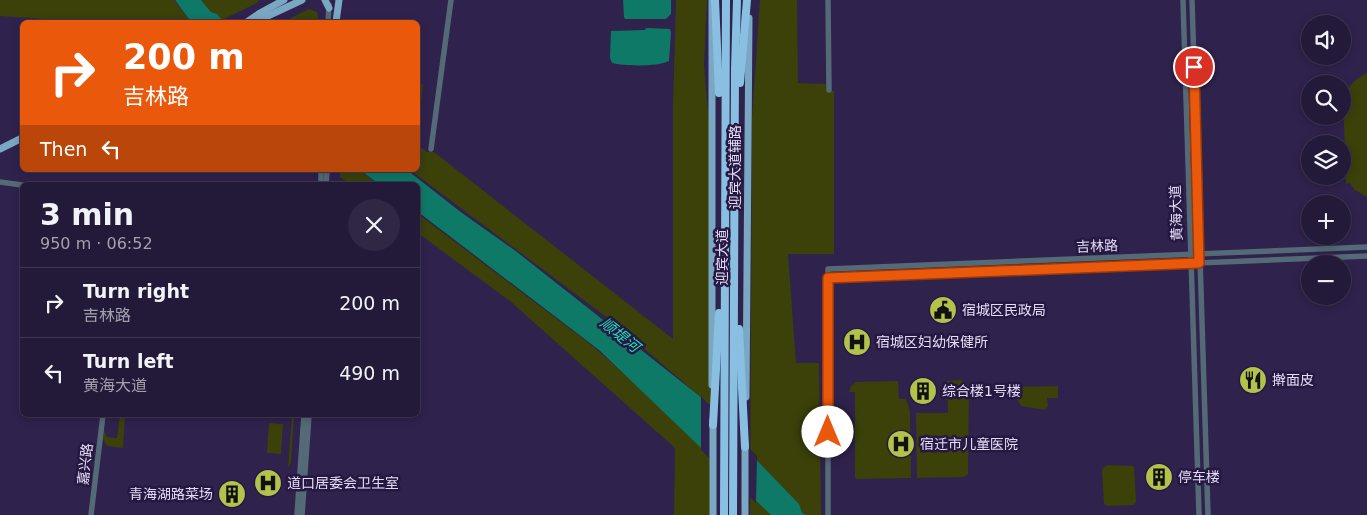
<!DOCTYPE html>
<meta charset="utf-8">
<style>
body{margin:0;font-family:"DejaVu Sans","Noto Sans SC",sans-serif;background:#2f2744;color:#f1f3f6;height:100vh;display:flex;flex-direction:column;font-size:19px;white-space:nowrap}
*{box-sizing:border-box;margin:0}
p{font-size:16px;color:#a3a1ae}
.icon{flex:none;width:28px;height:28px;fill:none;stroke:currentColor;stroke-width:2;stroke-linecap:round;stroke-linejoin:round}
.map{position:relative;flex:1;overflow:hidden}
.side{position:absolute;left:20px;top:182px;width:400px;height:235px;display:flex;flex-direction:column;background:#231a39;border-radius:8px;box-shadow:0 2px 8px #0003,0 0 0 1px #403853}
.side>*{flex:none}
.hud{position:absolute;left:20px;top:20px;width:400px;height:152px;border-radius:8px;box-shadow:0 2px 8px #0003,0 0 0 1px #403853;background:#ea580c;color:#fff;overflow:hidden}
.controls{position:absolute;left:1301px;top:15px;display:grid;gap:10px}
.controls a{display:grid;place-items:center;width:50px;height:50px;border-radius:50%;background:#231a39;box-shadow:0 2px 8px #0003,0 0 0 1px #403853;font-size:25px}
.pin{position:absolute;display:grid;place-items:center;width:42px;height:42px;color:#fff;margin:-21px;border:2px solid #fff;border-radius:50%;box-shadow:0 1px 5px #0007}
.me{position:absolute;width:55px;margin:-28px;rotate:0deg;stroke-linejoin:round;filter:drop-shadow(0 0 4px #0008)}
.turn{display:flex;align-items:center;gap:18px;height:105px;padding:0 20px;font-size:22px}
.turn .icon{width:65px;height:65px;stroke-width:2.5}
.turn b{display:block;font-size:35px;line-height:42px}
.then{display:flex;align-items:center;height:48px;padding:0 20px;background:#0003;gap:10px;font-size:19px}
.round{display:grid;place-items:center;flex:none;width:52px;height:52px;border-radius:26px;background:#2f2744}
.headline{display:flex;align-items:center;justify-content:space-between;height:85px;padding:0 20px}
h1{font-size:30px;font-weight:700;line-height:38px}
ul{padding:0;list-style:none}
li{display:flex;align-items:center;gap:15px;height:70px;padding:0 20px;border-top:1px solid #403853}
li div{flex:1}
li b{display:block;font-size:19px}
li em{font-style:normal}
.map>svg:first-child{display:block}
</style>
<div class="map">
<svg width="1367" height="515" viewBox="0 0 1367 515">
<rect width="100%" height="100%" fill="#2f224c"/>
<!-- green -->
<g fill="#3b4109">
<path d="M0,0H174L191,22H88L0,16Z"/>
<path d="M201,0H259L257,3L222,20L217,14L211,12Z"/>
<path d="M676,0H707L704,64L713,172V402L710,405L613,322L410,170H418V145L427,152H434L673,339V106Z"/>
<path d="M760,0H797L798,83L826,84L827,90L834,91V254H788L796,363H819L821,515H750L752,118Z"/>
<path d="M309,9L317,12L319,22H283Z"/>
<path d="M1367,73V197L1355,190L1350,183L1346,184L1343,96L1346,95C1349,84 1357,78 1367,73Z"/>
<path d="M418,84H423L418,139Z"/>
<path d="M340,170H359L379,185H351L340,177Z"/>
<path d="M418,214L594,347L713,454V515H674L675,448L511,302L418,233Z"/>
<path d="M962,380L969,386L968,474L964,477L917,478L916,413H948L947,381Z"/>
<path d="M898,381L899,399H906L910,411L911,478L857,479L855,478V392H849L851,386L856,382Z"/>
<path d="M1058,386V398H1047L1048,406L1045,410L1021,406L1017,399V387Z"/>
<path d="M120,415H125L123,448L107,446L103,439L104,430L107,437L117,438Z"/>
<path d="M292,415H294L291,463L288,468Z"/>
<path d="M269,423L283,424L281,454L267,453Z"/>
<path d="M1107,465L1134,466L1136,502L1134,505L1108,506L1104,504L1102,471L1103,468Z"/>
</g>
<!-- water -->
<g fill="#0e7966">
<path d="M175,0H201L211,12L217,14L224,22H191Z"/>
<path d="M623,0H671V14L666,19H625L624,17Z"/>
<path d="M646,28L670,29L671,33L669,61C658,67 624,66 612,63L610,58L611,31L645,30Z"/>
<path d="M360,170H407L462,213L517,252L702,398L712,414L799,504L802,513L806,515H771L599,350L418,212V185H380Z"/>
</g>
<!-- pier -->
<path fill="#2f224c" d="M701,395L709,408L757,456L756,503L701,450Z"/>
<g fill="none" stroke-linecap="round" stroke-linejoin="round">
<!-- minor -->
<g stroke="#546a77" stroke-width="5.5">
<path d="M828,0L829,90"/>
<path d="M1183,0L1199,515"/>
<path d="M1192,0L1208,515"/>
<path d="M328,22L329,5"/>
<path d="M431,149L451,0"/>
<path d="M0,182L22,185"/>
<path d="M321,185V170"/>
<path d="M326,185L327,170"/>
<path d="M828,278L1367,256"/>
<path d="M91,515L103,415"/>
<path d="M297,515L304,415"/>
<path d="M302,515L309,415"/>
<path d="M828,515V269L1367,247"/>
</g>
<!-- major -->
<g stroke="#7aa7c3" stroke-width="7">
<path d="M325,0L329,8"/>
<path d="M712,0V385"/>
<path d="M247,22L260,13L284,0"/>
<path d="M255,22L302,0"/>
<path d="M336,22L339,0"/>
<path d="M0,149L22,138"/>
<path d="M746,397L749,18"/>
<path d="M713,515V420"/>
<path d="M745,515V443"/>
</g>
<!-- highway -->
<g stroke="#89bfe1" stroke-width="8">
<path d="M715,0L719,93"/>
<path d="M740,83L747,0"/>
<path d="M739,329L745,447"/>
<path d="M713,425L719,313"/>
<path d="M724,515L726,0"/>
<path d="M733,515L735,69L737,0"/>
</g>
</g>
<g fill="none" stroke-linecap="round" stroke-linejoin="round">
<!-- route casing -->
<g stroke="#983908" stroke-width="12">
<path id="route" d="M828,432V278L1199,263L1194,67"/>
</g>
<!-- route -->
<use href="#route" stroke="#ea580c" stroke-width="9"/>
</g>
<!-- icons -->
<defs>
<g id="civic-disc" transform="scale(1.4375)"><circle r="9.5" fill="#b3c24b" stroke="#261841"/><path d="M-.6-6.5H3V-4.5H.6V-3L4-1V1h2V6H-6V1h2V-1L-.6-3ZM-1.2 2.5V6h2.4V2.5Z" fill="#111"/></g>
<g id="hospital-disc" transform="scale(1.4375)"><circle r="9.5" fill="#b3c24b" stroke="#261841"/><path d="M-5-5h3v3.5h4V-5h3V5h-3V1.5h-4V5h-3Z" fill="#111"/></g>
<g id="restaurant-disc" transform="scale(1.4375)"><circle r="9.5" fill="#b3c24b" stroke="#261841"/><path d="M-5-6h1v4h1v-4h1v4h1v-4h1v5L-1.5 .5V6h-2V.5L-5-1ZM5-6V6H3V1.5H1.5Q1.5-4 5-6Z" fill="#111"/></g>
<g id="building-disc" transform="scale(1.4375)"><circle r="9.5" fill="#b3c24b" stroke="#261841"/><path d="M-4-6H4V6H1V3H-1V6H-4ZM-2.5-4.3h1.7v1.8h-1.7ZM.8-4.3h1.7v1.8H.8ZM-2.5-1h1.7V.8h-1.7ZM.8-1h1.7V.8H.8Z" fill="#111"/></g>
</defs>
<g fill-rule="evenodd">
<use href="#civic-disc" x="943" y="310"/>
<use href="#hospital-disc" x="857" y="342"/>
<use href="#restaurant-disc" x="1253" y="380"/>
<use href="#building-disc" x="923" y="391"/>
<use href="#hospital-disc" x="901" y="444"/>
<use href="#building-disc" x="1159" y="477"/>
<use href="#hospital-disc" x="268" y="483"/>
<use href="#building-disc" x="232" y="494"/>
</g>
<g text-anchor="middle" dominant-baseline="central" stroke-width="5" stroke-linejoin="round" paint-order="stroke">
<!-- street labels -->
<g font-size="14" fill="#e3dcf7" stroke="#261841">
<text transform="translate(735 167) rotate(-90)">迎宾大道辅路</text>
<text transform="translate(1176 213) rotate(-92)">黄海大道</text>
<text transform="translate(1097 246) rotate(-2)">吉林路</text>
<text transform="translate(722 257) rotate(-90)">迎宾大道</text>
<text transform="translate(85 464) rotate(-83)">嘉兴路</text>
</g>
<!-- poi labels -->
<g font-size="14" fill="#e3dcf7" stroke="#261841" text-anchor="start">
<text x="962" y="310">宿城区民政局</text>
<text x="876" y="342">宿城区妇幼保健所</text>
<text x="1272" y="380">擀面皮</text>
<text x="942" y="391">综合楼1号楼</text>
<text x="920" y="444">宿迁市儿童医院</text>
<text x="1178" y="477">停车楼</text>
<text x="287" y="483">道口居委会卫生室</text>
<text x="213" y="494" text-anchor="end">青海湖路菜场</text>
</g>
<!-- water labels -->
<g font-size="15" font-style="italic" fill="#20debd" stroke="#261841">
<text transform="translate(620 335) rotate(39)">顺堤河</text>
</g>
</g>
</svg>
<div class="controls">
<a><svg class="icon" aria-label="sound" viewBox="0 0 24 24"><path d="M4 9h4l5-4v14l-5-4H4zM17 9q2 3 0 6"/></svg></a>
<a><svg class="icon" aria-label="search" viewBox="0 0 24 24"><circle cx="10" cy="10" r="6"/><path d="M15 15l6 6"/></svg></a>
<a><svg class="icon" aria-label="layers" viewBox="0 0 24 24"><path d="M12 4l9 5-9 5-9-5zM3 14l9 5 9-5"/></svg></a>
<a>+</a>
<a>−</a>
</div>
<div class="pin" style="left:1194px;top:67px;background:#d93025"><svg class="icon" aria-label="arrive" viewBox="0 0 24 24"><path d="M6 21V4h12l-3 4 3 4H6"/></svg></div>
<svg class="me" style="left:828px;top:432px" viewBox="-20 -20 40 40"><circle r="19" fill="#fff"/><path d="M0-13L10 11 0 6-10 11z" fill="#ea580c"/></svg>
<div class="hud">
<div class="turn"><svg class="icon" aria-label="right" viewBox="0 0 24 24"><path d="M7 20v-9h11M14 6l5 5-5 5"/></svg><div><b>200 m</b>吉林路</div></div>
<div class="then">Then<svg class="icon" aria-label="left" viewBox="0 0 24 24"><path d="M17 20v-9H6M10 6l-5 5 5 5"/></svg></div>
</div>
<section class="side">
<div class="headline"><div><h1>3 min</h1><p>950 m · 06:52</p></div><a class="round"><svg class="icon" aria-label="close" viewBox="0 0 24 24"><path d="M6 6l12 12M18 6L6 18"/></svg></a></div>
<ul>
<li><svg class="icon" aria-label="right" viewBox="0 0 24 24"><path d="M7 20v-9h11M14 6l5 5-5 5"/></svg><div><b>Turn right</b><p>吉林路</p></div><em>200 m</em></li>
<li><svg class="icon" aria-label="left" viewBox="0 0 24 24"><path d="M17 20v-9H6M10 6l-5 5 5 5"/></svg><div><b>Turn left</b><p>黄海大道</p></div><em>490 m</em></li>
</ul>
</section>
</div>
